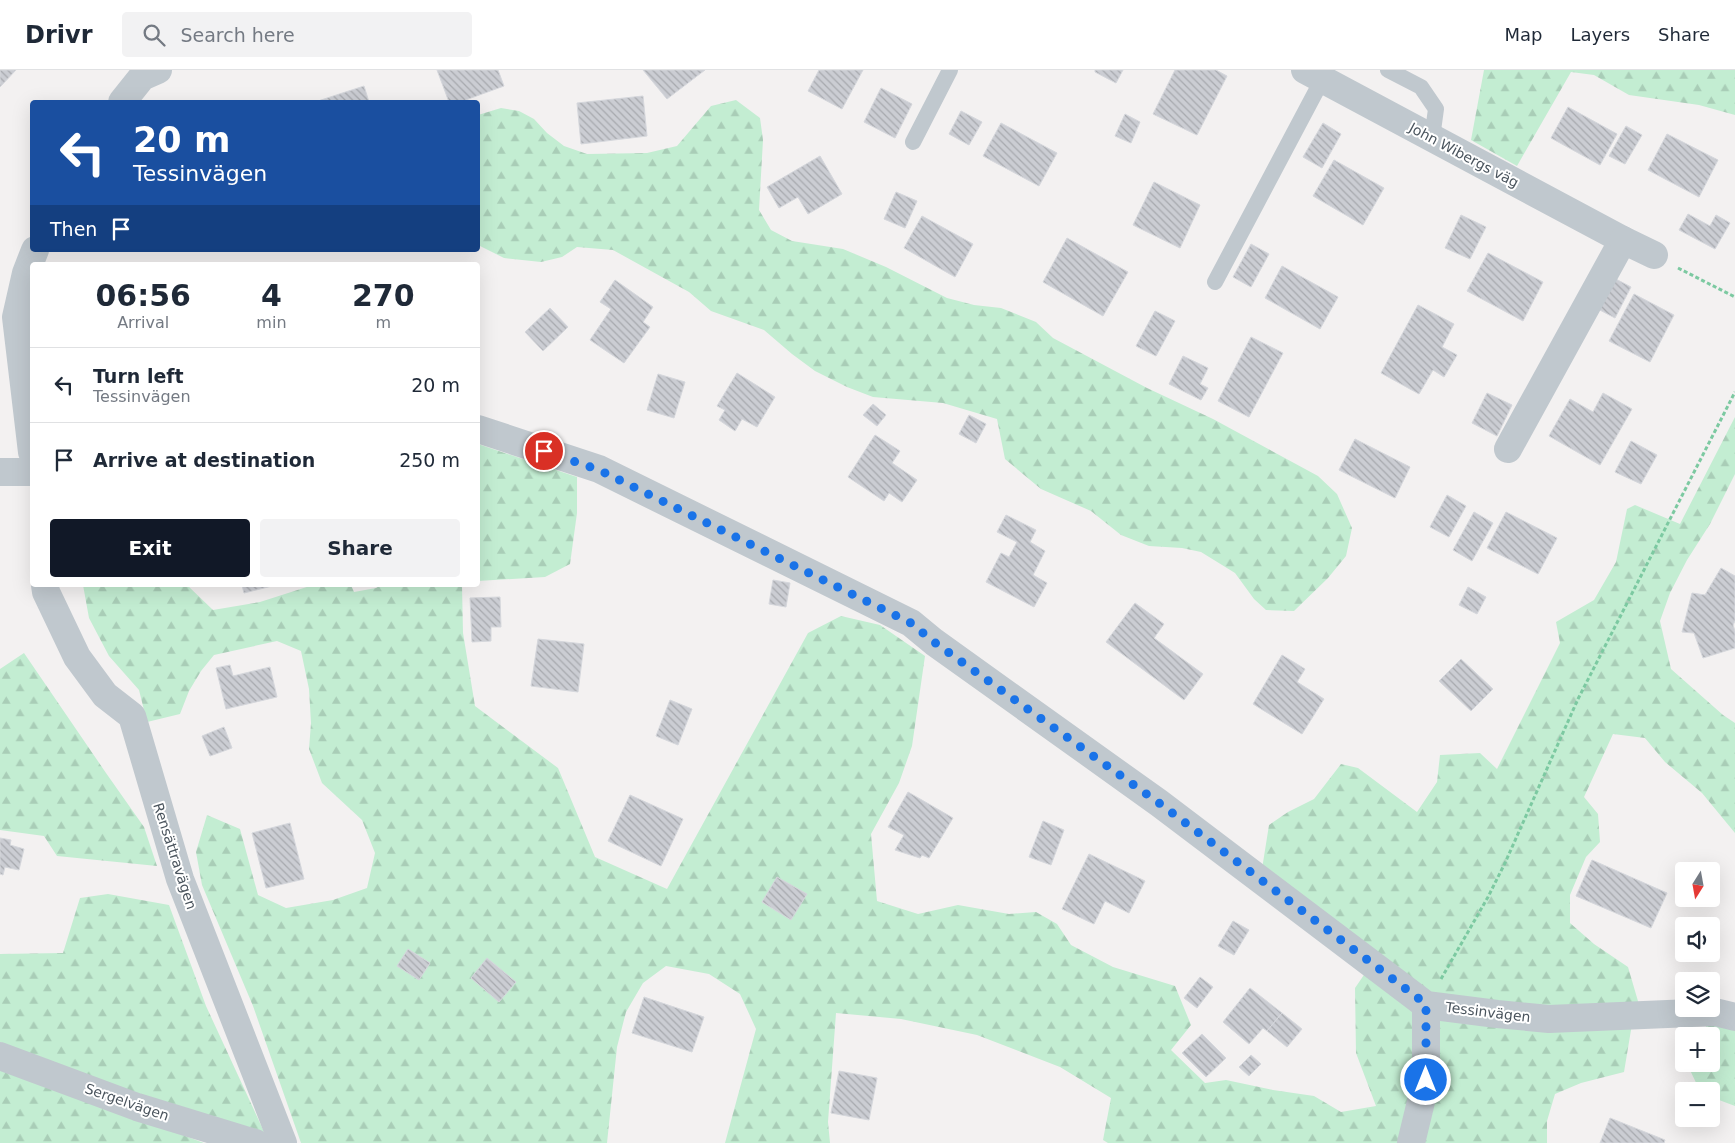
<!DOCTYPE html>
<meta charset="utf-8">
<style>
body{margin:0;font-family:"DejaVu Sans",sans-serif;background:#f2f2f3;color:#1f2937;height:100vh;display:flex;flex-direction:column;font-size:19px;white-space:nowrap}
*{box-sizing:border-box;margin:0}
p{font-size:16px;color:#747a83}
.icon{flex:none;width:28px;height:28px;fill:none;stroke:currentColor;stroke-width:2;stroke-linecap:round;stroke-linejoin:round}
.map{position:relative;flex:1;overflow:hidden}
.drawer{position:absolute;left:30px;top:192px;width:450px;height:325px;display:flex;flex-direction:column;background:#fff;border-radius:5px;box-shadow:0 5px 20px #0002}
.drawer>*{flex:none}
.banner{position:absolute;left:30px;top:30px;width:450px;height:152px;border-radius:5px;box-shadow:0 5px 20px #0002;background:#1a4fa0;color:#fff;overflow:hidden}
.needle{width:32px;rotate:191deg}
.buttons{position:absolute;left:1675px;top:792px;display:grid;gap:10px}
.buttons a{display:grid;place-items:center;width:45px;height:45px;border-radius:5px;background:#fff;box-shadow:0 5px 20px #0002;font-size:25px}
.pin{position:absolute;display:grid;place-items:center;width:42px;height:42px;color:#fff;margin:-21px;border:2px solid #fff;border-radius:50%;box-shadow:0 1px 5px #0007}
.me{position:absolute;width:55px;margin:-28px;rotate:0deg;stroke-linejoin:round;filter:drop-shadow(0 0 4px #0008)}
.turn{display:flex;align-items:center;gap:18px;height:105px;padding:0 20px;font-size:22px}
.turn .icon{width:65px;height:65px;stroke-width:2.5}
.turn b{display:block;font-size:35px;line-height:42px}
.then{display:flex;align-items:center;height:48px;padding:0 20px;background:#0003;gap:10px;font-size:19px}
.eta{display:flex;justify-content:space-evenly;align-items:center;height:85px;text-align:center}
.eta b{font-size:30px;font-weight:600;line-height:35px}
.button{display:flex;gap:10px;margin-top:auto;padding:10px 20px}
.button a{flex:1;height:58px;border-radius:5px;background:#111827;color:#fff;font-size:20px;font-weight:600;line-height:58px;text-align:center}
.button a+a{background:#f2f2f3;color:#1f2937}
ul{padding:0;list-style:none}
li{display:flex;align-items:center;gap:15px;height:75px;padding:0 20px;border-top:1px solid #e0e1e3}
li div{flex:1}
li b{display:block;font-size:19px}
li em{font-style:normal}
header{display:flex;align-items:center;gap:30px;box-sizing:border-box;height:70px;padding:0 25px;background:#fff;border-bottom:1px solid #e0e1e3}
header strong{font-size:24px}
nav{display:flex;gap:28px;margin-inline-start:auto;font-size:18px}
.search{width:350px;height:45px;background:#f2f2f3;display:flex;align-items:center;gap:12px;box-sizing:border-box;padding:0 18px;border-radius:5px;color:#747a83;font-size:19px}
.map>svg:first-child{display:block}
</style>
<header>
<strong>Drivr</strong>
<div class="search"><svg class="icon" aria-label="search" viewBox="0 0 24 24"><circle cx="10" cy="10" r="6"/><path d="M15 15l6 6"/></svg>Search here</div>
<nav><a>Map</a><a>Layers</a><a>Share</a></nav>
</header>
<div class="map">
<svg width="1735" height="1073" viewBox="0 0 1735 1073">
<defs>
<pattern id="forest-firs" width="22" height="20" patternUnits="userSpaceOnUse" patternTransform="scale(1.25)"><rect width="22" height="20" fill="#c3edd2"/><path d="M5 1l3.5 6h-7zM16 11l3.5 6h-7z" fill="#a9cdb7"/></pattern>
<pattern id="building-back-hatch" width="6" height="6" patternUnits="userSpaceOnUse" patternTransform="scale(1.25)"><rect width="6" height="6" fill="#cbcdd3"/><path d="M-1 5l2 2M0 0l6 6M5-1l2 2" fill="none" stroke="#a7a9ae"/></pattern>
</defs>
<rect width="100%" height="100%" fill="#f3f1f1"/>
<!-- forest -->
<g fill="url(#forest-firs)">
<path d="M1484,0H1735V45L1699,35L1629,25L1594,5L1571,2L1517,96L1471,70Z"/>
<path d="M736,30L760,48L763,70L759,140L771,160L792,171L843,179L886,197L947,228L974,235L1001,238L1036,252L1053,268L1147,318L1213,349L1318,406L1337,424L1352,458L1346,486L1328,508L1294,541L1266,540L1254,529L1235,503L1201,482L1182,478L1149,476L1121,465L1091,441L1041,419L1005,389L997,349L943,333L873,327L847,317L815,301L792,284L764,260L711,241L689,222L613,180L577,177L562,187L541,192L504,188L478,175V45L501,38L519,41L534,49L547,63L564,76L587,84L647,83L677,76L711,36Z"/>
<path d="M1735,347V404L1710,454L1687,490L1670,523L1660,551L1671,599L1723,645L1735,653V763L1702,723L1665,692L1645,668L1613,664L1584,727L1598,744L1600,772L1586,787L1570,825V853L1594,874L1628,897L1640,938L1547,942L1437,928L1262,799L1269,755L1288,742L1314,729L1341,694L1358,698L1417,742L1437,712L1440,685L1480,683L1497,699L1560,573L1556,552L1594,530L1616,492L1627,439L1635,435L1680,454Z"/>
<path d="M478,374L577,407V443L570,494L545,507L478,511Z"/>
<path d="M83,515H187L213,540L260,532L313,515H351L354,522L376,518L381,515H462L463,563L475,636L558,698L595,787L667,819L808,563L841,546L880,555L925,586L912,676L899,713L871,764L877,831L918,844L958,835L1009,844L1036,842L1057,854L1071,875L1113,897L1175,916L1191,955L1171,980L1205,1013L1226,1010L1273,1020L1314,1026L1341,1042L1376,1036L1356,983L1355,918L1368,899L1419,937V1010L1403,1073H1108L1103,1070L1111,1028L1060,997L977,965L901,949L836,943L828,1052L830,1073H725L756,959L740,924L709,904L666,896L643,913L626,942L617,977L607,1073H301L253,936L202,815L196,782L207,745L240,759L258,825L286,838L333,830L367,818L375,783L362,750L322,713L309,679L311,653L309,619L301,581L277,571L214,585L201,601L189,621L180,644L147,652L139,620L109,586L89,548Z"/>
<path d="M24,583L106,703L144,757L157,796L57,786L44,766L0,760V599Z"/>
<path d="M108,824L169,835L206,936L266,1066L107,1015L0,972V884L63,883L80,828Z"/>
<path d="M1432,942L1632,954L1624,1002L1581,1013L1555,1024L1547,1051V1073H1420Z"/>
<path d="M1709,953L1735,958V1036L1711,1027V1021H1700L1689,998L1690,994H1711V966H1698Z"/>
<path d="M0,996L204,1073H0Z"/>
</g>
<!-- building -->
<g fill="url(#building-back-hatch)" stroke="#d5d7dc">
<path d="M0,0H16L0,17Z"/>
<path d="M437,0H498L504,16L460,32H449Z"/>
<path d="M643,0H705L667,29Z"/>
<path d="M819,0H863L842,39L808,21Z"/>
<path d="M1095,0H1123L1116,13L1095,2Z"/>
<path d="M1175,0H1216L1227,6L1197,65L1153,44Z"/>
<path d="M364,16L369,32H318V31Z"/>
<path d="M881,18L912,34L895,68L864,52Z"/>
<path d="M643,26L647,66L581,74L577,33Z"/>
<path d="M1568,37L1617,64L1600,95L1551,68Z"/>
<path d="M961,41L982,52L969,75L949,64Z"/>
<path d="M1125,44L1140,52L1131,73L1115,66Z"/>
<path d="M1001,53L1057,83L1039,116L983,86Z"/>
<path d="M1323,53L1341,64L1322,98L1303,87Z"/>
<path d="M1626,56L1642,65L1625,94L1609,86Z"/>
<path d="M1667,64L1718,90L1699,127L1648,100Z"/>
<path d="M820,86L842,124L808,144L798,127L779,138L767,117Z"/>
<path d="M1334,90L1384,118L1363,155L1313,126Z"/>
<path d="M1154,112L1200,135L1180,178L1133,155Z"/>
<path d="M896,122L917,131L905,158L884,149Z"/>
<path d="M1688,144L1710,156L1716,145L1730,153L1715,179L1679,160Z"/>
<path d="M1461,145L1486,157L1470,189L1445,178Z"/>
<path d="M922,146L973,174L955,207L904,178Z"/>
<path d="M1067,168L1128,202L1103,246L1043,212Z"/>
<path d="M1251,174L1269,184L1251,217L1233,207Z"/>
<path d="M1488,183L1543,212L1523,251L1467,221Z"/>
<path d="M1282,196L1338,227L1320,259L1265,228Z"/>
<path d="M1612,207L1631,217L1615,248L1596,238Z"/>
<path d="M615,210L653,237L643,252L650,257L624,293L590,270L611,239L600,232Z"/>
<path d="M1634,224L1674,245L1650,292L1609,271Z"/>
<path d="M1418,235L1454,254L1442,277L1457,285L1444,307L1433,300L1419,324L1381,303Z"/>
<path d="M550,238L568,257L543,281L525,262Z"/>
<path d="M1155,241L1175,251L1156,286L1136,276Z"/>
<path d="M1251,267L1283,283L1249,347L1218,331Z"/>
<path d="M1183,286L1208,298L1200,314L1208,318L1201,330L1169,314Z"/>
<path d="M737,303L775,327L757,357L742,349L735,361L719,350L725,340L717,336Z"/>
<path d="M658,304L685,312L674,348L647,340Z"/>
<path d="M1487,323L1512,335L1497,366L1472,353Z"/>
<path d="M1603,323L1632,339L1600,395L1549,366L1570,329L1593,342Z"/>
<path d="M873,334L886,345L877,356L863,345Z"/>
<path d="M969,345L986,354L976,373L959,364Z"/>
<path d="M875,365L900,381L892,393L917,410L902,432L889,423L884,431L848,407Z"/>
<path d="M1355,369L1410,397L1395,428L1339,400Z"/>
<path d="M1631,371L1657,385L1641,414L1615,402Z"/>
<path d="M1447,425L1466,436L1449,467L1430,457Z"/>
<path d="M1474,442L1493,453L1472,491L1453,480Z"/>
<path d="M1506,442L1557,468L1538,504L1487,478Z"/>
<path d="M1006,445L1036,460L1030,472L1045,481L1033,505L1047,513L1034,537L986,512L1001,483L1009,487L1017,472L997,462Z"/>
<path d="M1721,498L1735,506V551L1733,555L1735,561V578L1703,588L1694,563L1682,562L1692,523L1705,525Z"/>
<path d="M773,510L790,513L786,537L769,534Z"/>
<path d="M242,515H276L244,523Z"/>
<path d="M1468,517L1486,527L1477,544L1459,535Z"/>
<path d="M500,527L501,557H491V571L472,572L470,528Z"/>
<path d="M1135,533L1164,554L1154,568L1203,604L1184,630L1106,572Z"/>
<path d="M538,569L584,574L578,622L531,616Z"/>
<path d="M1282,585L1305,599L1297,612L1324,629L1302,664L1253,634Z"/>
<path d="M1461,589L1493,619L1471,641L1439,611Z"/>
<path d="M230,595L233,606L270,597L277,627L226,639L216,598Z"/>
<path d="M670,630L692,639L678,675L656,666Z"/>
<path d="M224,657L232,678L210,686L202,666Z"/>
<path d="M908,722L953,748L929,788L922,785L920,788L895,780L904,765L888,757Z"/>
<path d="M630,725L683,749L661,796L608,771Z"/>
<path d="M1043,751L1064,760L1051,795L1029,787Z"/>
<path d="M290,753L304,809L266,818L252,763Z"/>
<path d="M0,768L11,770L10,775L24,779L19,800L5,797L3,805L0,804Z"/>
<path d="M1089,784L1145,811L1129,843L1105,831L1094,854L1062,839Z"/>
<path d="M1592,790L1667,823L1651,858L1576,826Z"/>
<path d="M777,807L807,824L791,850L762,832Z"/>
<path d="M1233,851L1249,860L1234,885L1218,876Z"/>
<path d="M408,879L430,893L419,910L397,896Z"/>
<path d="M487,888L516,912L499,932L471,908Z"/>
<path d="M1200,907L1213,917L1197,938L1184,928Z"/>
<path d="M1250,918L1282,943L1267,961L1263,958L1249,974L1223,952Z"/>
<path d="M644,927L704,947L692,982L632,963Z"/>
<path d="M1282,943L1302,959L1287,977L1267,961Z"/>
<path d="M1202,964L1226,988L1206,1007L1182,983Z"/>
<path d="M1251,985L1261,994L1249,1006L1239,997Z"/>
<path d="M839,1001L877,1008L869,1050L831,1043Z"/>
<path d="M1610,1048L1665,1070L1664,1073H1600Z"/>
</g>
<g fill="none" stroke-linecap="round" stroke-linejoin="round">
<!-- path -->
<g stroke="#7cc9a1" stroke-width="3" stroke-dasharray="4 2.5" stroke-linecap="butt">
<path d="M1678,198L1735,227"/>
<path d="M1441,909L1488,827L1505,793L1578,629L1735,322"/>
</g>
<!-- service -->
<g stroke="#c0c8ce" stroke-width="16">
<path d="M1388,0L1421,17L1436,39L1432,68"/>
<path d="M913,72L950,0"/>
<path d="M1215,212L1322,10"/>
</g>
<!-- minor -->
<g stroke="#c0c8ce" stroke-width="28">
<path d="M1305,0L1623,170L1508,379"/>
<path d="M122,32L142,7L158,0"/>
<path d="M1623,170L1654,185"/>
<path d="M478,359L599,399L911,553L934,572L1159,733L1426,935L1497,944L1549,949L1715,942L1735,947"/>
<path d="M32,382L16,247L26,203L35,180"/>
<path d="M0,402H32"/>
<path d="M45,515L46,522L77,587L105,625L132,646L180,809L283,1073"/>
<path d="M0,986L137,1037L255,1073"/>
<path d="M1411,1073L1426,1011V935"/>
</g>
</g>
<g fill="none" stroke-linecap="round" stroke-linejoin="round">
<!-- route -->
<path stroke="#1a73e8" stroke-width="9" stroke-dasharray="0 16.2" d="M544,381L599,400L911,553L934,572L1159,733L1426,934V1010"/>
</g>
<g text-anchor="middle" dominant-baseline="central" stroke-width="4" stroke-linejoin="round" paint-order="stroke">
<!-- street labels -->
<g font-size="14" fill="#4a545d" stroke="#fff">
<text transform="translate(1464 85) rotate(28)">John Wibergs väg</text>
<text transform="translate(175 786) rotate(72)">Rensättravägen</text>
<text transform="translate(1488 942) rotate(7)">Tessinvägen</text>
<text transform="translate(127 1032) rotate(19)">Sergelvägen</text>
</g>
</g>
</svg>
<div class="buttons">
<a><svg class="needle" viewBox="-14 -14 28 28"><path d="M0-13l5 13h-10z" fill="#e53935"/><path d="M0 13l5-13h-10z" fill="#747a83"/></svg></a>
<a><svg class="icon" aria-label="sound" viewBox="0 0 24 24"><path d="M4 9h4l5-4v14l-5-4H4zM17 9q2 3 0 6"/></svg></a>
<a><svg class="icon" aria-label="layers" viewBox="0 0 24 24"><path d="M12 4l9 5-9 5-9-5zM3 14l9 5 9-5"/></svg></a>
<a>+</a>
<a>−</a>
</div>
<div class="pin" style="left:544px;top:381px;background:#d93025"><svg class="icon" aria-label="arrive" viewBox="0 0 24 24"><path d="M6 21V4h12l-3 4 3 4H6"/></svg></div>
<svg class="me" style="left:1426px;top:1010px" viewBox="-20 -20 40 40"><circle r="17" fill="#1a73e8" stroke="#fff" stroke-width="3"/><path d="M0-11L8 9 0 5-8 9z" fill="#fff"/></svg>
<div class="banner">
<div class="turn"><svg class="icon" aria-label="left" viewBox="0 0 24 24"><path d="M17 20v-9H6M10 6l-5 5 5 5"/></svg><div><b>20 m</b>Tessinvägen</div></div>
<div class="then">Then<svg class="icon" aria-label="arrive" viewBox="0 0 24 24"><path d="M6 21V4h12l-3 4 3 4H6"/></svg></div>
</div>
<section class="drawer">
<div class="eta">
<div><b>06:56</b><p>Arrival</p></div>
<div><b>4</b><p>min</p></div>
<div><b>270</b><p>m</p></div>
</div>
<ul>
<li><svg class="icon" aria-label="left" viewBox="0 0 24 24"><path d="M17 20v-9H6M10 6l-5 5 5 5"/></svg><div><b>Turn left</b><p>Tessinvägen</p></div><em>20 m</em></li>
<li><svg class="icon" aria-label="arrive" viewBox="0 0 24 24"><path d="M6 21V4h12l-3 4 3 4H6"/></svg><div><b>Arrive at destination</b></div><em>250 m</em></li>
</ul>
<div class="button"><a>Exit</a><a>Share</a></div>
</section>
</div>
